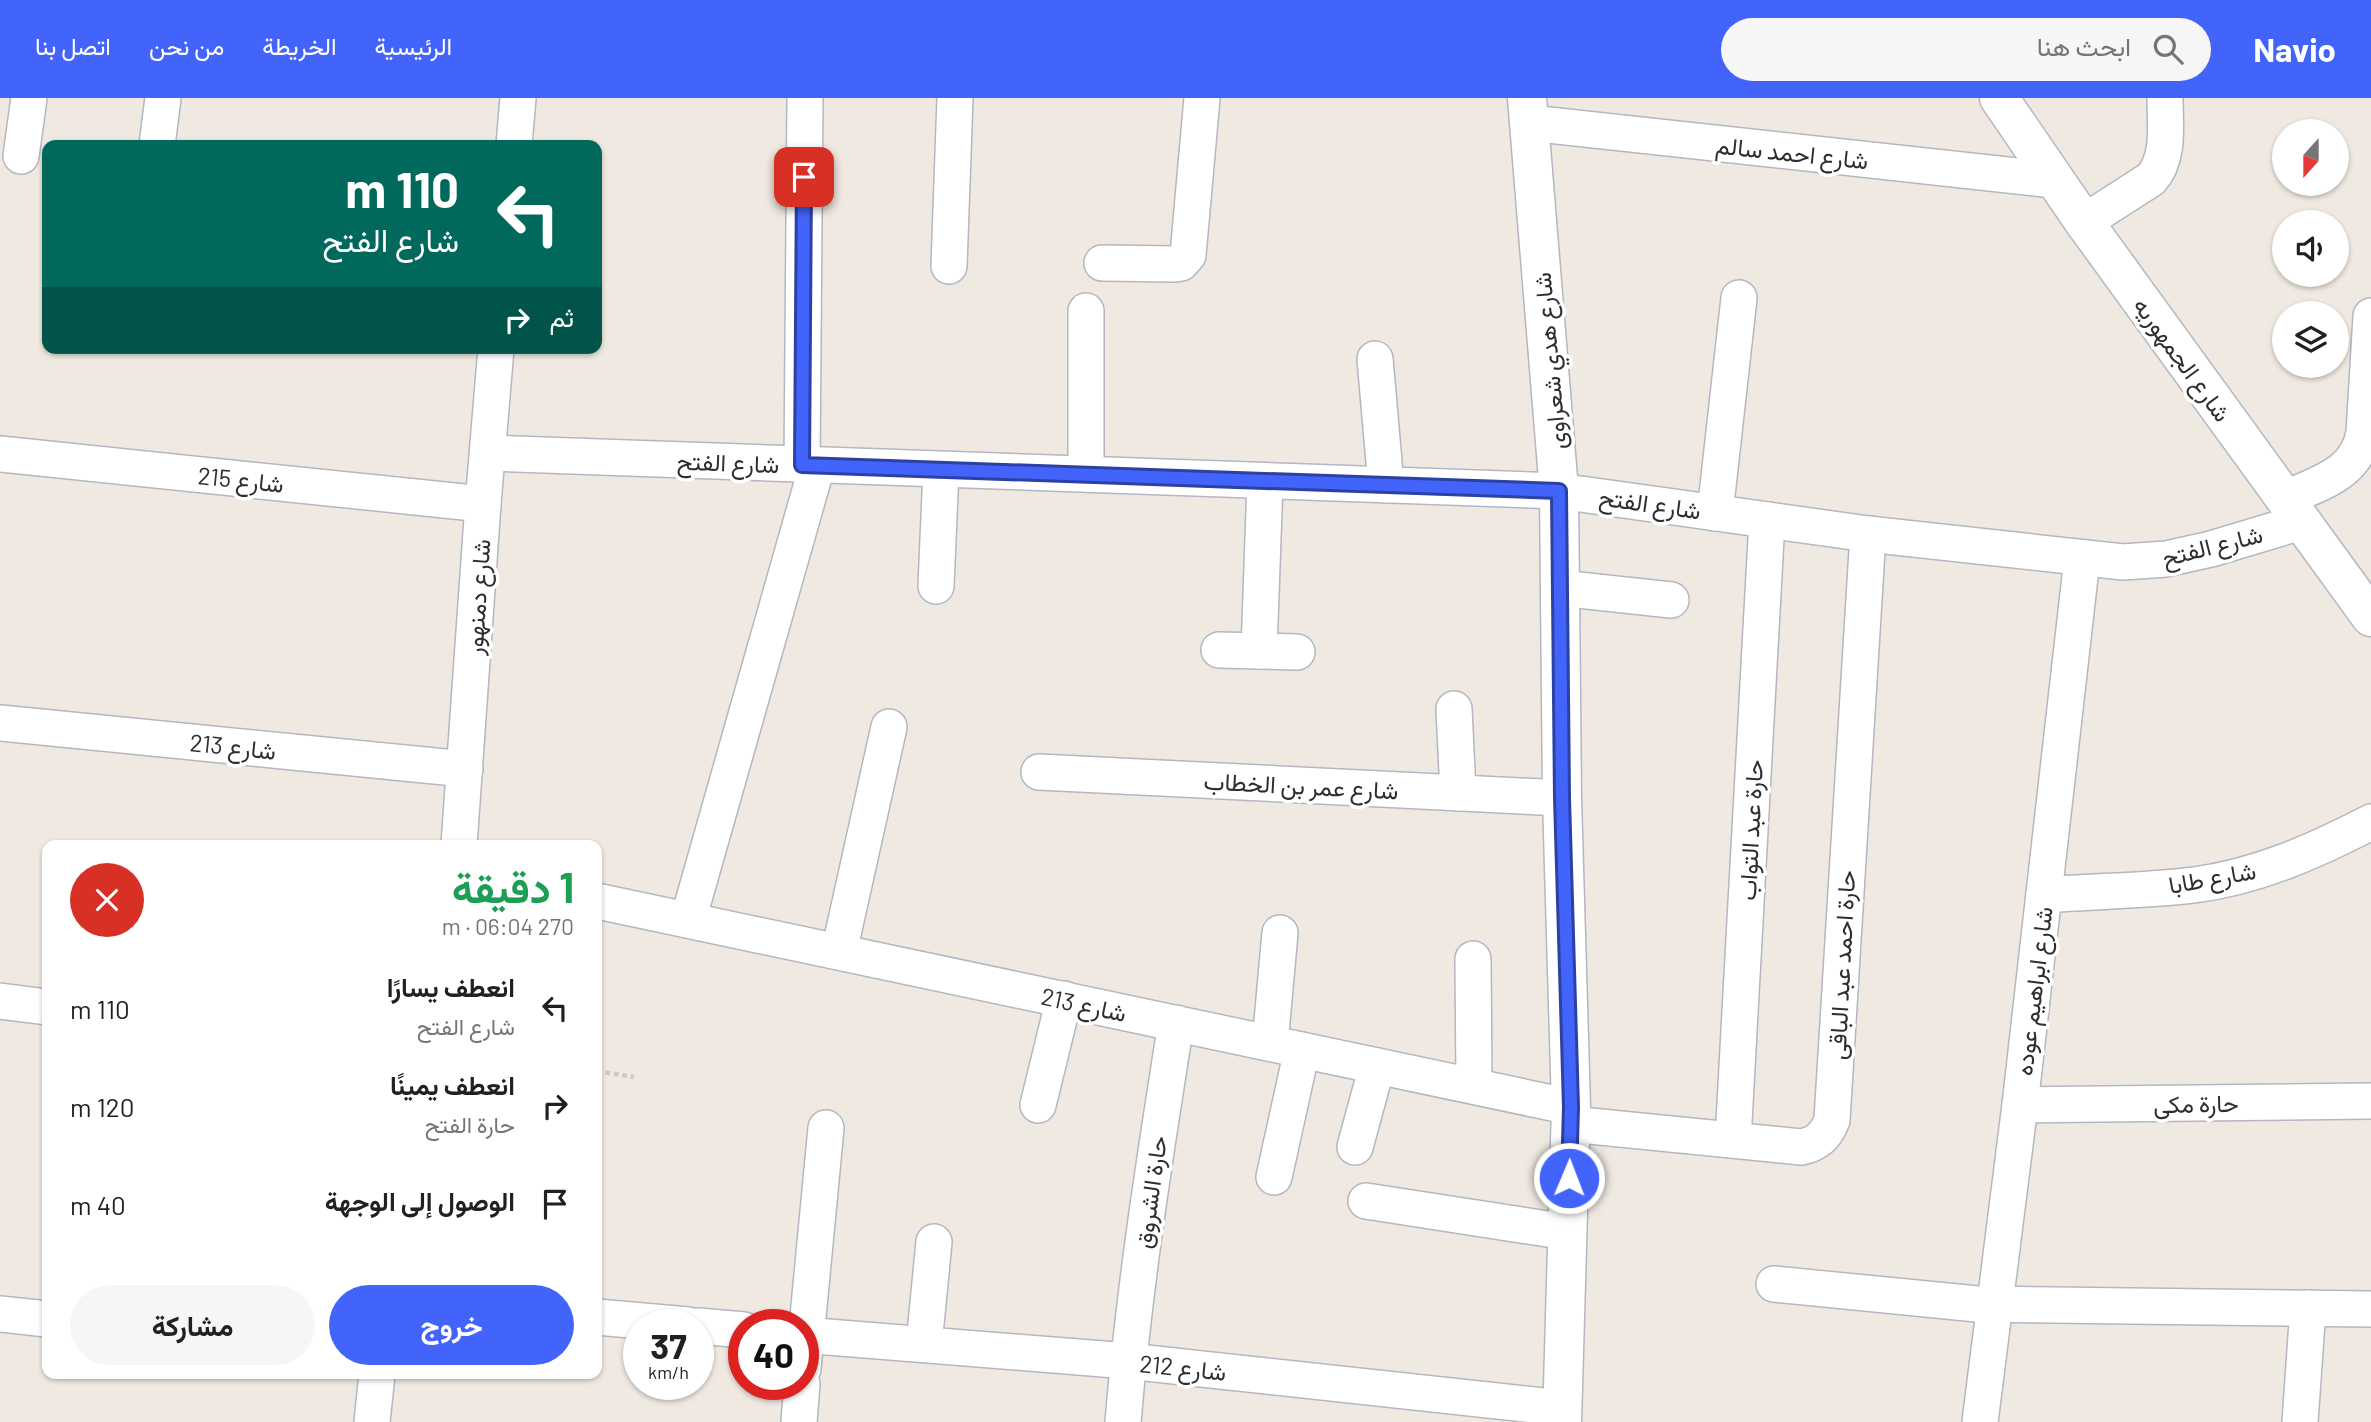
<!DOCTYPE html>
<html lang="ar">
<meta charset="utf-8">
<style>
body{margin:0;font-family:Barlow,Vazirmatn,sans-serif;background:#f6f6f6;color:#202124;direction:rtl;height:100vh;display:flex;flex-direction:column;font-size:26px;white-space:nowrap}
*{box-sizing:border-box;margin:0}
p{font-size:23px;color:#757577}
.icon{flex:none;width:38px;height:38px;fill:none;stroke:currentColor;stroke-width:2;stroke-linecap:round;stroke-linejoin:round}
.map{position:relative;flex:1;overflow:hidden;direction:ltr}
.sheet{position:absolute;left:42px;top:742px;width:560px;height:539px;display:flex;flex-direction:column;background:#fff;border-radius:14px;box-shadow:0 2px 5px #0004;direction:rtl}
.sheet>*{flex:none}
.guide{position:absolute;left:42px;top:42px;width:560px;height:214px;border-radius:14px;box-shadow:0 2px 5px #0004;direction:rtl;background:#00695c;color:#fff;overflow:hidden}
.needle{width:46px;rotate:201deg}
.controls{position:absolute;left:2272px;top:21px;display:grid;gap:14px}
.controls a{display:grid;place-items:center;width:77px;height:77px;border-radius:50%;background:#fff;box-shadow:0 2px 5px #0004;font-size:35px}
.speed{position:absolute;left:623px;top:1211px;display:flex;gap:14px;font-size:35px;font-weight:700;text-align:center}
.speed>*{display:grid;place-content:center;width:91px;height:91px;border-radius:50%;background:#fff;box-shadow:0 2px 5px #0004;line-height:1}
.speed small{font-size:18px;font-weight:400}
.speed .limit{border:10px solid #d22;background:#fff;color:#111}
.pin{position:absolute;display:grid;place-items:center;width:60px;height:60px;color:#fff;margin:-30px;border-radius:14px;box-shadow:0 4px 10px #0006}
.me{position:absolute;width:77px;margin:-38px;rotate:1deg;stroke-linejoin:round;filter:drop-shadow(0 0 5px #0008)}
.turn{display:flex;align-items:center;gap:24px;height:147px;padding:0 28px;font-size:32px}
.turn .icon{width:91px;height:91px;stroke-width:2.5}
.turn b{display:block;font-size:49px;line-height:60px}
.then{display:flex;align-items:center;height:66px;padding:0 28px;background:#0003;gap:14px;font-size:26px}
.round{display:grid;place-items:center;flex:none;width:74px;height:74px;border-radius:37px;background:#f6f6f6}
.summary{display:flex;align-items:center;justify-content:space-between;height:119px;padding:0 28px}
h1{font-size:42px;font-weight:700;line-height:52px;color:#1e9e55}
.action{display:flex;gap:14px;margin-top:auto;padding:14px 28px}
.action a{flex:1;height:80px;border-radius:42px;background:#4264fb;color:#fff;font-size:28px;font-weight:700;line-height:80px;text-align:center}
.action a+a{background:#f6f6f6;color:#202124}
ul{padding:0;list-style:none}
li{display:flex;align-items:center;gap:21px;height:98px;padding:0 28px}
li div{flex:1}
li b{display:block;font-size:26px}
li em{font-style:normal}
header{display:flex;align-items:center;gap:42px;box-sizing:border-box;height:98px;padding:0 35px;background:#4264fb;color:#fff}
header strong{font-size:33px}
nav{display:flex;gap:38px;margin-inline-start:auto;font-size:24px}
.search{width:490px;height:63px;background:#f6f6f6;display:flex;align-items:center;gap:18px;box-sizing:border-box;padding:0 24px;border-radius:38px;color:#757577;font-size:26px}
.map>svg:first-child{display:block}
</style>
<header>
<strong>Navio</strong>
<div class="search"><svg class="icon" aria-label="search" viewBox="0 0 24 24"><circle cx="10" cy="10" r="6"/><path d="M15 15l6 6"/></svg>ابحث هنا</div>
<nav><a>الرئيسية</a><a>الخريطة</a><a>من نحن</a><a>اتصل بنا</a></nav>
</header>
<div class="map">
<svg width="2371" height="1324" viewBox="0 0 2371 1324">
<rect width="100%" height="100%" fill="#efe9e1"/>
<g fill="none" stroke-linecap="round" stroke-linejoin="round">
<!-- street casing -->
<g stroke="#b4b7c1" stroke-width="38">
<g id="street">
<path d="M1530,25L2054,82"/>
<path d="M157,47L163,0"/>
<path d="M514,47L518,0"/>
<path d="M21,58L29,0"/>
<path d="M2084,124L2151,81C2170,60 2165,27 2165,0"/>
<path d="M1102,165L1175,166L1181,165L1188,157L1202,0"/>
<path d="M949,168L955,0"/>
<path d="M1375,261L1386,387"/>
<path d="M488,355L1559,393L1868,436L2123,464L2166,461L2211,451L2301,424"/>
<path d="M0,356L483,406"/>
<path d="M802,367L805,0"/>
<path d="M1086,376V213"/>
<path d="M2285,401C2320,384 2356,377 2364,335L2371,218"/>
<path d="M1715,415L1739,200"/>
<path d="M936,488L941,372"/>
<path d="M1560,490L1671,502"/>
<path d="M1219,552L1297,554"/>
<path d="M1259,553L1265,384"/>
<path d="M1454,611L1458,695"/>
<path d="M0,625L465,671"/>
<path d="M1039,674L1562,700"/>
<path d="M459,747L483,406L496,250"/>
<path d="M2044,797C2094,793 2145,793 2194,787C2257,779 2315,753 2371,724"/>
<path d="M597,803L1571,1009"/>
<path d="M688,822L817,368"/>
<path d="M839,854L889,629"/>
<path d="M1473,861L1474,988"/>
<path d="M0,903L47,909"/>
<path d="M1270,945L1280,835"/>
<path d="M1038,1007L1064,901"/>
<path d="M2020,1007L2371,1003"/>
<path d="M1570,1026L1801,1049C1817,1046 1826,1038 1832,1022L1868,436"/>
<path d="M1733,1042L1767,422"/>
<path d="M1355,1049L1377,968"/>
<path d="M1274,1079L1302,952"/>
<path d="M1366,1103L1567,1134"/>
<path d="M1774,1186L1977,1206L2371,1211"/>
<path d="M0,1216L47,1221"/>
<path d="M597,1219L688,1227"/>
<path d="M698,1228L744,1232"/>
<path d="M803,1237L1128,1263L1562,1310"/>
<path d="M924,1246L934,1144"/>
<path d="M803,1271L826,1030"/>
<path d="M372,1324L377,1276"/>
<path d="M799,1324L802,1286"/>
<path d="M1123,1324C1134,1190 1155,1058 1176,925"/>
<path d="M1980,1324L2020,1007L2082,461"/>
<path d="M2300,1324L2308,1210"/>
</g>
</g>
<!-- secondary casing -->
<g stroke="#b4b7c1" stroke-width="41">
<g id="secondary">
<path d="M1527,0L1559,393L1562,700L1571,1009L1562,1324"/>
<path d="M1999,0L2084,124L2371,519"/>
</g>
</g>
<!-- path -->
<path stroke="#c9c9c9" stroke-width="4.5" stroke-dasharray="5 3.5" stroke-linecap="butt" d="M597,973L634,979"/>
<!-- street -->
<use href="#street" stroke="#fff" stroke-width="35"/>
<!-- secondary -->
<use href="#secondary" stroke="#fff" stroke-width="38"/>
</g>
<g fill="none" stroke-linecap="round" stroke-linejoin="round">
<!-- route casing -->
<g stroke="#2b41a3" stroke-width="18">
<path id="route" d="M804,79L802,367L1559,393L1562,700L1571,1009L1569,1080"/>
</g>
<!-- route -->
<use href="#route" stroke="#4264fb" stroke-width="12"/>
</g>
<g text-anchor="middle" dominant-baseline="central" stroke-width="7" stroke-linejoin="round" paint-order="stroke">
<!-- street labels -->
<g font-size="24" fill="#2e2e2e" stroke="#fff">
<text transform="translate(1792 54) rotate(6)">شارع احمد سالم</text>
<text transform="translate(2183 261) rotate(54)">شارع الجمهوريه</text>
<text transform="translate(1549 263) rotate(-95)">شارع هدي شعراوى</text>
<text transform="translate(728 364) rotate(2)">شارع الفتح</text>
<text transform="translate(241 381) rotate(6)">شارع 215</text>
<text transform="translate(1650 405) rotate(8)">شارع الفتح</text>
<text transform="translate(2212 447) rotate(-14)">شارع الفتح</text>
<text transform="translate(477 499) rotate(-86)">شارع دمنهور</text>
<text transform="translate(233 648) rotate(6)">شارع 213</text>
<text transform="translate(1301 687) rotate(3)">شارع عمر بن الخطاب</text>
<text transform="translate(1750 732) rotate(-87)">حارة عبد التواب</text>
<text transform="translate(2212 779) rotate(-10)">شارع طابا</text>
<text transform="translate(1841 867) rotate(-87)">حارة احمد عبد الباقى</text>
<text transform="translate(2033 893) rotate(-83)">شارع ابراهيم عوده</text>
<text transform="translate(1084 906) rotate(12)">شارع 213</text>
<text transform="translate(2196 1005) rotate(-1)">حارة مكى</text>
<text transform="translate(1150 1094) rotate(-82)">حارة الشروق</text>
<text transform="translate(1183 1269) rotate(6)">شارع 212</text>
</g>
</g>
</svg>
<div class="controls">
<a><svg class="needle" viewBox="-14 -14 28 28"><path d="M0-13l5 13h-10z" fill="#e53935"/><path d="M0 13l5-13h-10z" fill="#757577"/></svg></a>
<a><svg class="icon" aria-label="sound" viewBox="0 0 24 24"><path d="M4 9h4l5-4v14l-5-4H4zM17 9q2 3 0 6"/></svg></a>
<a><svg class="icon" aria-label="layers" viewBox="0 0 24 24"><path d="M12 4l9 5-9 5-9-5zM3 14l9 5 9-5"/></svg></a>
</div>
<div class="speed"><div>37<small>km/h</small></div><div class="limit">40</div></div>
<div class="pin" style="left:804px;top:79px;background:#d93025"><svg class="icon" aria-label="arrive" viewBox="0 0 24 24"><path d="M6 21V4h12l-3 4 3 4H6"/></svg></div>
<svg class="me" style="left:1569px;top:1080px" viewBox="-20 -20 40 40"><circle r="17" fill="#4264fb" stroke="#fff" stroke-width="3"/><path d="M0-11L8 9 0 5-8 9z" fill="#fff"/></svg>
<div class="guide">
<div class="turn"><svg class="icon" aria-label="left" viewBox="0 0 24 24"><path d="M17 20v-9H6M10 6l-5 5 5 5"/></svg><div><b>110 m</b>شارع الفتح</div></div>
<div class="then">ثم<svg class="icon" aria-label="right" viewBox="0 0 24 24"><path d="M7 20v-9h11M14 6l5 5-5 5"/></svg></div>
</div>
<section class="sheet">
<div class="summary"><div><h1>1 دقيقة</h1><p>270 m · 06:04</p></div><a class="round" style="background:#d93025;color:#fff"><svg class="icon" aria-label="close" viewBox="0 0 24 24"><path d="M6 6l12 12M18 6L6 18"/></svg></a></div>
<ul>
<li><svg class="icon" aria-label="left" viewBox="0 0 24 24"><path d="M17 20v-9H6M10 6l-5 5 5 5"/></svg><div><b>انعطف يسارًا</b><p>شارع الفتح</p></div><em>110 m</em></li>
<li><svg class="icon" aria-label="right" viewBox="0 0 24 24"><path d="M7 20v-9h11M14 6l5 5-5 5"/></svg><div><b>انعطف يمينًا</b><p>حارة الفتح</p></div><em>120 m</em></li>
<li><svg class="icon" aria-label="arrive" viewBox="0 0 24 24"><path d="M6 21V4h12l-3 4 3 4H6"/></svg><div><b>الوصول إلى الوجهة</b></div><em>40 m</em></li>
</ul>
<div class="action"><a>خروج</a><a>مشاركة</a></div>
</section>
</div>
